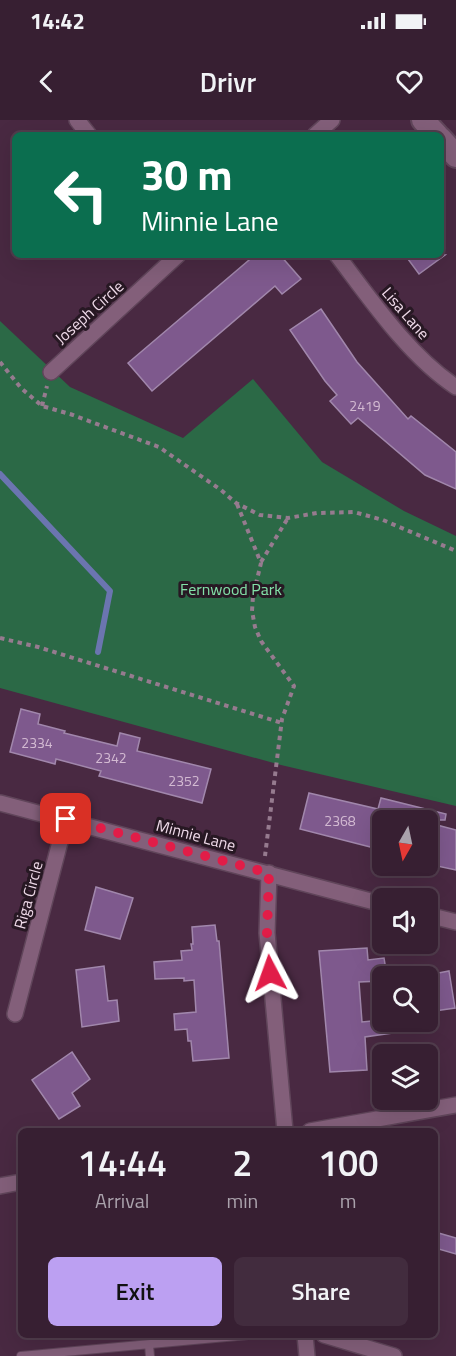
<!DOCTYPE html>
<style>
body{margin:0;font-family:"Titillium Web",sans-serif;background:#422c3e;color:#f1f3f6;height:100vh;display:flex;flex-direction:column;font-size:22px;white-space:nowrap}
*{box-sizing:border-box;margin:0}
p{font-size:20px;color:#aaa2ac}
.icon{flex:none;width:33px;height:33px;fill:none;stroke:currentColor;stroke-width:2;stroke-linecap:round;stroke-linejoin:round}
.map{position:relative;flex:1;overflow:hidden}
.details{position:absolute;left:18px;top:1008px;width:420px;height:210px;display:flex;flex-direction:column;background:#371f32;border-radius:9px;box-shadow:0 6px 24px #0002,0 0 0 2px #513d4d}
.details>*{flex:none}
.banner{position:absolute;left:12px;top:12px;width:432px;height:126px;border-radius:9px;box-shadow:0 6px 24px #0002,0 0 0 2px #513d4d;background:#0b6e4f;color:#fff;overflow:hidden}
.needle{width:39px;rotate:189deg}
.controls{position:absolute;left:372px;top:690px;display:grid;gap:12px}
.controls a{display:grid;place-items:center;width:66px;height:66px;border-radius:9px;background:#371f32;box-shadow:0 6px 24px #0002,0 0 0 2px #513d4d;font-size:30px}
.pin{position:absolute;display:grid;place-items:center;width:51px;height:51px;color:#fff;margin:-26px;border-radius:12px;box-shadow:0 3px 9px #0006}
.me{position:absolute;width:66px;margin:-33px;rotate:356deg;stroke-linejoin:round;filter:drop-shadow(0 0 4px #0008)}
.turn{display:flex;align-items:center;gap:21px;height:126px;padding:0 30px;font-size:27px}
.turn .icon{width:78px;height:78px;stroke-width:2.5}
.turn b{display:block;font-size:42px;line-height:51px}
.eta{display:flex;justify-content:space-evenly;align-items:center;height:102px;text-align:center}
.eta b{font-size:36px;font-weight:600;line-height:42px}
.primary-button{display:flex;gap:12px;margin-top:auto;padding:12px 30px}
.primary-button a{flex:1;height:69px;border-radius:9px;background:#bca0f2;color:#111;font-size:24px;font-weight:600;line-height:69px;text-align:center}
.primary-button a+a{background:#422c3e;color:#f1f3f6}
.status{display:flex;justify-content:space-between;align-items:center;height:42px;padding:0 30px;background:#371f32;direction:ltr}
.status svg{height:16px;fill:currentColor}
header{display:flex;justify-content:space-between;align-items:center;height:78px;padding:0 30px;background:#371f32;font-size:27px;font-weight:600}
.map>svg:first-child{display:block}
</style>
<div class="status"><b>14:42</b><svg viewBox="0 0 49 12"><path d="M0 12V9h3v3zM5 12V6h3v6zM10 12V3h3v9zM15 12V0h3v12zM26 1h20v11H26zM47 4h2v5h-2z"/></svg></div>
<header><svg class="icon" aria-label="back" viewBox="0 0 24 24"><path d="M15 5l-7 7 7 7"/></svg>Drivr<svg class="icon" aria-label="heart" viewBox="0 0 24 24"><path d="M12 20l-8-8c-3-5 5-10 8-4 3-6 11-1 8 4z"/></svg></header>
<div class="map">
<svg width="456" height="1236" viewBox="0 0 456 1236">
<rect width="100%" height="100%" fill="#492942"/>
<!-- green -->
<path fill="#2b6946" d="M0,201L70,267L183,318L253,259L322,342L404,391L456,416V686L281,645L0,568Z"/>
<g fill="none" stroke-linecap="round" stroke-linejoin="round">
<!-- stream -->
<path stroke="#6b75b0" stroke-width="6" d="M0,354L110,471L98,532"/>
</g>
<!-- building -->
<g fill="#7e598d" stroke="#a187ac" stroke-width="1.5">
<path d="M255,135H280L301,159L282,174L275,166L152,271L128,243Z"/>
<path d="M405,135H445L419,154Z"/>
<path d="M321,189L357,242L408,299L411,296L456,332V369L425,355L358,298L351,304L330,281L337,275L325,261L290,210Z"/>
<path d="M21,589L40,594L38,604L65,611L64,613L117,626L120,613L140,618L137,631L211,649L202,683L99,656L101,651L56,639L55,644L10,632Z"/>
<path d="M309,673L378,689L381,678L446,694L445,700H382V730L300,709Z"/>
<path d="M437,705L456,710V750L437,746L438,742L428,739Z"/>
<path d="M96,767L133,778L120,819L85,810Z"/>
<path d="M215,805L217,821H219L229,938L193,941L191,921H188L187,909L175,910L174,894L196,892L194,860L184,861V858L155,859L154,842L182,840L181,831L192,830L191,824H193L192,807Z"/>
<path d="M367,828L368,840L384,838L387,856H382V861L359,862L362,902L382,900L398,902L399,912L365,917L367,950L330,952L319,831Z"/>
<path d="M104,846L108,881L117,880L119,901L82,907L76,850Z"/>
<path d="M449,851L455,888L428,892V855Z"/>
<path d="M72,932L90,959L72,973L80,986L59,999L32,960Z"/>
<path d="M435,1112L456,1118V1134L435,1128Z"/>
</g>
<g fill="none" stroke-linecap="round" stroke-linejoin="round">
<!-- lane casing -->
<g stroke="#60455a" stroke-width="10">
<g id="lane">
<path d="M149,1225L150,1236"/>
<path d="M21,1236L248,1215"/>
</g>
</g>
<!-- street casing -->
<g stroke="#60455a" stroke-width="18">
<g id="street">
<path d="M77,0L89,15"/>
<path d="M315,15L332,0"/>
<path d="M337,135C371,180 409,236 456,267"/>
<path d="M51,252L178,135"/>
<path d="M0,683L382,784"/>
<path d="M269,753L267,813L285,1011"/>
<path d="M428,795L456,802"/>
<path d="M15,894L66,699"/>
<path d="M310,1011L456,985"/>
<path d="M0,1066L21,1062"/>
<path d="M305,1215L307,1236"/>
<path d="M324,1215L394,1236"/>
</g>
</g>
<!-- secondary casing -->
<g stroke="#60455a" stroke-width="26">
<g id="secondary">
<path d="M423,0L437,15"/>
<path d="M441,19L456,36"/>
</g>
</g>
<!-- path -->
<g stroke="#967b8f" stroke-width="4" stroke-dasharray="4.5 4.5" stroke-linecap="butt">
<path d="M0,242L21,268L42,286L70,294L159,327L221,370L236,383L260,395L288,398L317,393L354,392L383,400L456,431"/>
<path d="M42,286L47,266"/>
<path d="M237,384L261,443L253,476L252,491L255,507L261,521L294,566L282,599L265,736"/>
<path d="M261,442L288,398"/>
<path d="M0,518L38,527L282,603"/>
</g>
<!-- lane -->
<use href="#lane" stroke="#835f7a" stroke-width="8"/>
<!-- street -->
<use href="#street" stroke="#835f7a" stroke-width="15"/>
<!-- secondary -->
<use href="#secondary" stroke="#835f7a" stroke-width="22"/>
</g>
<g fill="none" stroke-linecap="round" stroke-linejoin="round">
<!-- route -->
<path stroke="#e11d48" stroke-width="10" stroke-dasharray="0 18" d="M66,699L269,753L267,813L270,853"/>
</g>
<g text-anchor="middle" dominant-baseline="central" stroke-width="6" stroke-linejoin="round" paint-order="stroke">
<!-- number labels -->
<g font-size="14" fill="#d3bad2">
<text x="365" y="285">2419</text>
<text x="37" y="622">2334</text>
<text x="111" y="637">2342</text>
<text x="184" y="660">2352</text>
<text x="340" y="700">2368</text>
</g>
<!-- street labels -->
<g font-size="16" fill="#efdae9" stroke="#271823">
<text transform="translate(89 192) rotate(-42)">Joseph Circle</text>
<text transform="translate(406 193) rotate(49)">Lisa Lane</text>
<text transform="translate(196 715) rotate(15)">Minnie Lane</text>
<text transform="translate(28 775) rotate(-75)">Riga Circle</text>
</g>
<!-- park labels -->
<g font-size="16" fill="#83e1a8" stroke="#271823">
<text x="231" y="469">Fernwood Park</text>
</g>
</g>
</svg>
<div class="controls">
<a><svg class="needle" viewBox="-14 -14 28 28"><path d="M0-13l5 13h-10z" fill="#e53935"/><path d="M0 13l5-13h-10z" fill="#aaa2ac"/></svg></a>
<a><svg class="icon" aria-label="sound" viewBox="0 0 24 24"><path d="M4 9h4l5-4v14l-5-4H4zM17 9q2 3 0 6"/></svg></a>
<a><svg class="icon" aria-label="search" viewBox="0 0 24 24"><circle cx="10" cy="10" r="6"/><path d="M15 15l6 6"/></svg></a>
<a><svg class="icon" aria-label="layers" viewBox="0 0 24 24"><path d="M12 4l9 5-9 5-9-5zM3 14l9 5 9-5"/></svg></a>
</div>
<div class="pin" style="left:66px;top:699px;background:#d93025"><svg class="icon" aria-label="arrive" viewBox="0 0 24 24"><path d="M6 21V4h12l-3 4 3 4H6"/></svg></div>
<svg class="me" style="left:270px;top:853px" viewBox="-20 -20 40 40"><path d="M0-17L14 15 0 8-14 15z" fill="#e11d48" stroke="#fff" stroke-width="4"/></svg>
<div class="banner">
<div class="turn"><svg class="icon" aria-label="left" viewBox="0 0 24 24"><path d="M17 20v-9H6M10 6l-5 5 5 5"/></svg><div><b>30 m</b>Minnie Lane</div></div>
</div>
<section class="details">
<div class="eta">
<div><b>14:44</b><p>Arrival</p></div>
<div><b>2</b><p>min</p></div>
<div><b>100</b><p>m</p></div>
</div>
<div class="primary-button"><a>Exit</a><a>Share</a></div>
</section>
</div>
